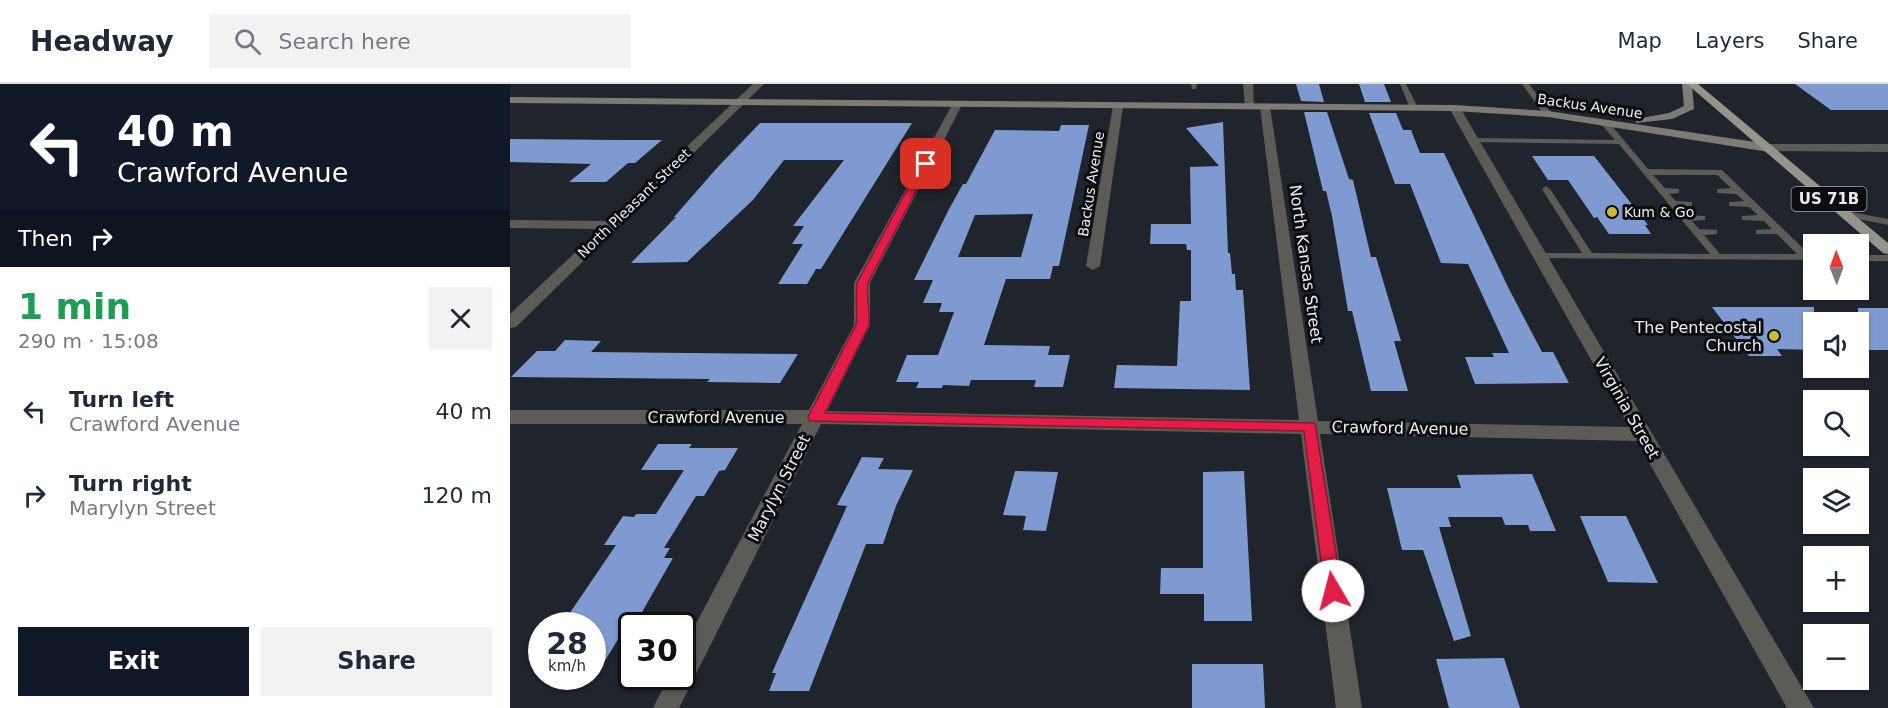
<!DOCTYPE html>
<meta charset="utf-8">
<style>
body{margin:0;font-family:"DejaVu Sans",sans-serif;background:#f2f2f3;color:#1f2937;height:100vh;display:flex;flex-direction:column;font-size:22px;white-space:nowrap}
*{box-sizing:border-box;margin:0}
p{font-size:20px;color:#747a83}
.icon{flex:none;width:33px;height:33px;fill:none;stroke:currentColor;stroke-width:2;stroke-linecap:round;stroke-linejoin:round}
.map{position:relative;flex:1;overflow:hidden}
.drawer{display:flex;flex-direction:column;background:#fff;width:510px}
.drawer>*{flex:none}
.banner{background:#111827;color:#fff;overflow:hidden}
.needle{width:39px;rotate:359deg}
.fabs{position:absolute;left:1293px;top:150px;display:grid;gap:12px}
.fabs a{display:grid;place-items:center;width:66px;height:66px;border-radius:0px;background:#fff;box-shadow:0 2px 4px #0004;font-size:30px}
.speed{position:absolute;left:18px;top:528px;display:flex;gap:12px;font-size:30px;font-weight:700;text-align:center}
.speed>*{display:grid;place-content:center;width:78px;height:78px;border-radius:50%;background:#fff;box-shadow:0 2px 4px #0004;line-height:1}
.speed small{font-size:15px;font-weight:400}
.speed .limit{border:3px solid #111;border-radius:9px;background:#fff;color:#111}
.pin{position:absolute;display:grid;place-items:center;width:51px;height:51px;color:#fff;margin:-26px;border-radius:12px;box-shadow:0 3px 9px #0006}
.me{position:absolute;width:66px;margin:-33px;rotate:352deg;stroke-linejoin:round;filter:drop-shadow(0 0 4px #0008)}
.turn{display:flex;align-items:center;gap:21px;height:126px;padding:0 18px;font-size:27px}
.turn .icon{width:78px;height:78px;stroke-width:2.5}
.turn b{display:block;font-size:42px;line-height:51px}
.then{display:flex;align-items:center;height:57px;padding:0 18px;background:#0003;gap:12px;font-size:22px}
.round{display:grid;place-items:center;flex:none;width:63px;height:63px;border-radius:0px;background:#f2f2f3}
.headline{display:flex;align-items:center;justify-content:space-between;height:102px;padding:0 18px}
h1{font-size:36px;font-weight:700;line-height:45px;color:#1e9e55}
.action{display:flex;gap:12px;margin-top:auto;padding:12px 18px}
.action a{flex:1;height:69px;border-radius:0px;background:#111827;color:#fff;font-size:24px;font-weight:700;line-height:69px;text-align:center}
.action a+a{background:#f2f2f3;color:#1f2937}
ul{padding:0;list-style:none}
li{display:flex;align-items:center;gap:18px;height:84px;padding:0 18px}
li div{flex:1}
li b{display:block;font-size:22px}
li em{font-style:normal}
header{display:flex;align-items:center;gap:36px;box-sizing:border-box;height:84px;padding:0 30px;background:#fff;border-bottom:2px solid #e0e1e3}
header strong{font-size:28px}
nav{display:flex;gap:33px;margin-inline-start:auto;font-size:21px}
.search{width:420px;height:54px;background:#f2f2f3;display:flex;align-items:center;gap:15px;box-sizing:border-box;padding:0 21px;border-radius:0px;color:#747a83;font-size:22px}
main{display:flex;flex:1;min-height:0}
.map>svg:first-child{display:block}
</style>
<header>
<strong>Headway</strong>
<div class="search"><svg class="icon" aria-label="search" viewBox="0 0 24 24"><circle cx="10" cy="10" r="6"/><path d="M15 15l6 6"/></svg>Search here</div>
<nav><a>Map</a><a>Layers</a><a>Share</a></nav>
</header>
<main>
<section class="drawer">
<div class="banner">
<div class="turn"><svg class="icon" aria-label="left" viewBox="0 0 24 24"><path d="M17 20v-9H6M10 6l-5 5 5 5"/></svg><div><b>40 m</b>Crawford Avenue</div></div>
<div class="then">Then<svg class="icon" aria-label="right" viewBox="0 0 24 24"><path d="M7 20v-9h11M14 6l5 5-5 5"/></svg></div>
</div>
<div class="headline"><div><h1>1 min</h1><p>290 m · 15:08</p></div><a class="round"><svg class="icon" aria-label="close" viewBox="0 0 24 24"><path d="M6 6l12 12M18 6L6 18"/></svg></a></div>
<ul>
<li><svg class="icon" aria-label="left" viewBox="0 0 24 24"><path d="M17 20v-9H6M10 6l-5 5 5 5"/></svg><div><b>Turn left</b><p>Crawford Avenue</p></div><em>40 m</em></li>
<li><svg class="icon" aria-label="right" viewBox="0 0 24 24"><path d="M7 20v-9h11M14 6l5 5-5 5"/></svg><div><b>Turn right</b><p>Marylyn Street</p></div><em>120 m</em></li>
</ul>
<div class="action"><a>Exit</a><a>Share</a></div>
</section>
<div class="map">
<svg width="1378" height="624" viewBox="0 0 1378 624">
<rect width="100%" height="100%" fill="#20242c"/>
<!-- building -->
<g fill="#7e9ad1" fill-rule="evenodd">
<path d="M786,0H809L814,18L791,17Z"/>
<path d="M849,0H874L881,18H855Z"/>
<path d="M1285,0H1378V26H1321Z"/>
<path d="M794,28H817L839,95L843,96L861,173H866L891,257H884L898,307H861L842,227H838L822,132L816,107H813Z"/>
<path d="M859,29H886L893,46H901L910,69H934L999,205L1032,268H1043L1059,299L965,300L955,273H984L982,269H999L958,180L931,179L900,100H885Z"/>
<path d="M713,38L718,169H720L722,190H725L726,206H733L740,306L604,304L607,281L667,282L670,217H681V166H677L676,160H640L641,140H681L680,83L709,82L676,44Z"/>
<path d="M250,39H402L311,185H306L297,200H268L293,160H282L294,142H283L334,76H274L243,116L177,178L121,179L166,133H164L206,85Z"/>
<path d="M551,41H579L549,182H543L540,195H496L474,261L540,262L538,271H560L553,303H524L526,296H461L459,302L433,301L432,304H406L409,298H386L397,271H428L444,228H429L432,219H413L423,196H404L438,127L453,100H456L485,46L549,47ZM523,130L511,173H448L465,131Z"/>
<path d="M0,55L111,56H152L125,79H118L96,98H59L81,80L0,78Z"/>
<path d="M1022,72H1084L1138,141H1135L1141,150H1099L1087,133L1084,134L1058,96H1038Z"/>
<path d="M1202,223H1304V266L1267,265L1272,272H1239Z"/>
<rect x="1348" y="224" width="30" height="42"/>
<path d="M55,256L91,257L81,268L288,270L270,299L197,298L200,295L1,293L27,267H45Z"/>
<path d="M148,360H182L179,364H228L215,386L209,387L194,412H186L154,464H160L154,474H163L124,542H122L117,553L110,552L82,598V542H51L106,461H94L113,432L124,433L126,430H146L174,386H131Z"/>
<path d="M352,373L374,374L368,385L403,386L386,422L373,460H356L299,607H259L266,589H262L269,573L337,422L327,421Z"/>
<path d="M505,387L548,388L536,447L513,446L516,432L493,431Z"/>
<path d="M734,387L742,537H694V510H650L651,484H693V388Z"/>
<path d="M1022,390L1046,447H1020L1018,441H995L992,433H938L941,443H929L961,552L944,557L913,466H892L877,404H951L947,391Z"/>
<path d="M1070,432H1116L1148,499L1098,498Z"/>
<path d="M994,574L1010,624H939L926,575Z"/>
<path d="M682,580H753L755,624H682Z"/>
</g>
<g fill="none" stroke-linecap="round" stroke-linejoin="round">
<!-- lane -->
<g fill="#5c5c57" fill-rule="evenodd">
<path d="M681,0H687L686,5H682Z"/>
<path d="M890,0H896L908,24L907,26L900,24Z"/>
<path d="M1012,0H1019L1041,28V32H1035Z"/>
<path d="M1091,36H1097L1138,85L1212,86L1299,170H1304V176L1026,174L1024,172L1029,169H1072L1032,105L1036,102L1040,105L1082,169L1200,170L1109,60L963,58L959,56L963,54L1105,56L1091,40ZM1143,91H1207L1221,104L1207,105V109L1226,110L1234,117L1219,118V122L1239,123L1248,131L1232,132V136L1254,137L1262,145L1246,146V150H1267L1287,170H1210L1194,151L1207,150V146L1189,145L1182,137L1195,136V132L1177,131L1170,123L1182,122V118L1166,117L1159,110L1169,109V105L1155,104Z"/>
<path d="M1336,127L1378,135V141L1333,132L1331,130Z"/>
<rect x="1348" y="171" width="30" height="6"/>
</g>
<!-- street -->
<g fill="#5c5c57" fill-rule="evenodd">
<path d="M243,0H254L6,243L0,244V230L90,145L0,144V136L98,137Z"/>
<path d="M733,0H743L744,25H736L735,23Z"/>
<path d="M447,18L452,21L360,199V241L317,327L789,336L750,23L755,20L760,23L808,337L1119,343L939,24L941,22H949L1304,624H1277L1127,357L810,350L852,624H826L791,350L311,340L169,624H143L159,592H172V566L292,340H0V326H299L344,241V199L442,21Z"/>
<path d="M608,19L613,22L590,182L583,186L576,182L603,22Z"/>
<path d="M1259,60H1378V68L1255,67L1253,64Z"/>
</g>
<!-- secondary -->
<g fill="#7c7b74" fill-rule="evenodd">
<path d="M1172,0H1182L1184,25L1162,35L1126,39V35L1159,29L1174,22Z"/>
<path d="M0,13L945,21L1038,27L1259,60L1265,64L1259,68L1038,33L945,27L0,19Z"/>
</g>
<!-- primary -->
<path fill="#95948a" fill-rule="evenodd" d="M1177,0H1188L1378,159V170L1373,169Z"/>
</g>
<!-- route -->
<path fill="#e11d48" stroke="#92132f" stroke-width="1.5" d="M412,78L420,80L358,199C356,213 360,227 359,241L315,329L805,339L832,507L829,512L823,514L817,512L815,507L794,347L300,337L298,333L346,241C348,227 345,213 347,199Z"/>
<!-- markers -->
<g fill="#ccb939" stroke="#0b0d11" stroke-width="2">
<circle cx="1102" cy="128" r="6"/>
<circle cx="1264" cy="252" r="6"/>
</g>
<g text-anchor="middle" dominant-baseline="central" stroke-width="6" stroke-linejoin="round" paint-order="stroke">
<!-- far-street labels -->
<g font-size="14" fill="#e9ecf1" stroke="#0b0d11">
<text transform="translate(1080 22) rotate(8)">Backus Avenue</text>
<text transform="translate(581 100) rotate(-81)">Backus Avenue</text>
<text transform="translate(124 119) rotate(-44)">North Pleasant Street</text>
</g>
<!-- far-poi labels -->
<g font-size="14" fill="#e9ecf1" stroke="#0b0d11" text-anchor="start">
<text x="1114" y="128">Kum &amp; Go</text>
</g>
<!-- shield labels -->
<rect fill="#0b0d11" stroke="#a6a9ae" stroke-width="1.5" x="1281.5" y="103" width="75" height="24" rx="4.5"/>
<g font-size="15" font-weight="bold" fill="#e9ecf1">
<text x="1319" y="115">US 71B</text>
</g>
<!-- street labels -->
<g font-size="16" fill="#e9ecf1" stroke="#0b0d11">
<text transform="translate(796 180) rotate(82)">North Kansas Street</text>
<text transform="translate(1117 324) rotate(60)">Virginia Street</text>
<text x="206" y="333">Crawford Avenue</text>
<text transform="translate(890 344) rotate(1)">Crawford Avenue</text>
<text transform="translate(269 404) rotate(-63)">Marylyn Street</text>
</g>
<!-- poi labels -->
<g font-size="16" fill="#e9ecf1" stroke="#0b0d11" text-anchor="end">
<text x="1252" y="243">The Pentecostal<tspan x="1252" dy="18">Church</tspan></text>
</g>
</g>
</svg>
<div class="fabs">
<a><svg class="needle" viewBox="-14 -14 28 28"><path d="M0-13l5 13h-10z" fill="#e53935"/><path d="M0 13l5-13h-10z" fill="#747a83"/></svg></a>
<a><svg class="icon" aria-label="sound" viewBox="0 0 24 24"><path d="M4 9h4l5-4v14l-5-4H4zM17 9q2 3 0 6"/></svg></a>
<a><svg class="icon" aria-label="search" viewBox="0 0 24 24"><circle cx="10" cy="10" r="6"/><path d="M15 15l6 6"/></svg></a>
<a><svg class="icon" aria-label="layers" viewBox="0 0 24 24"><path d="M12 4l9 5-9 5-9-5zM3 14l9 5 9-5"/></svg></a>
<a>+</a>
<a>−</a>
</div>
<div class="speed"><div>28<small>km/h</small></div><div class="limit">30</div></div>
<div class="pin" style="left:416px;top:80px;background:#d93025"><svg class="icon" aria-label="arrive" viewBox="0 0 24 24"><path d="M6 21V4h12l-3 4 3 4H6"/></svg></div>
<svg class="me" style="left:823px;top:507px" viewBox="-20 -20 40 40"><circle r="19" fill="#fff"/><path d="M0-13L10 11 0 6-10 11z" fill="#e11d48"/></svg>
</div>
</main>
